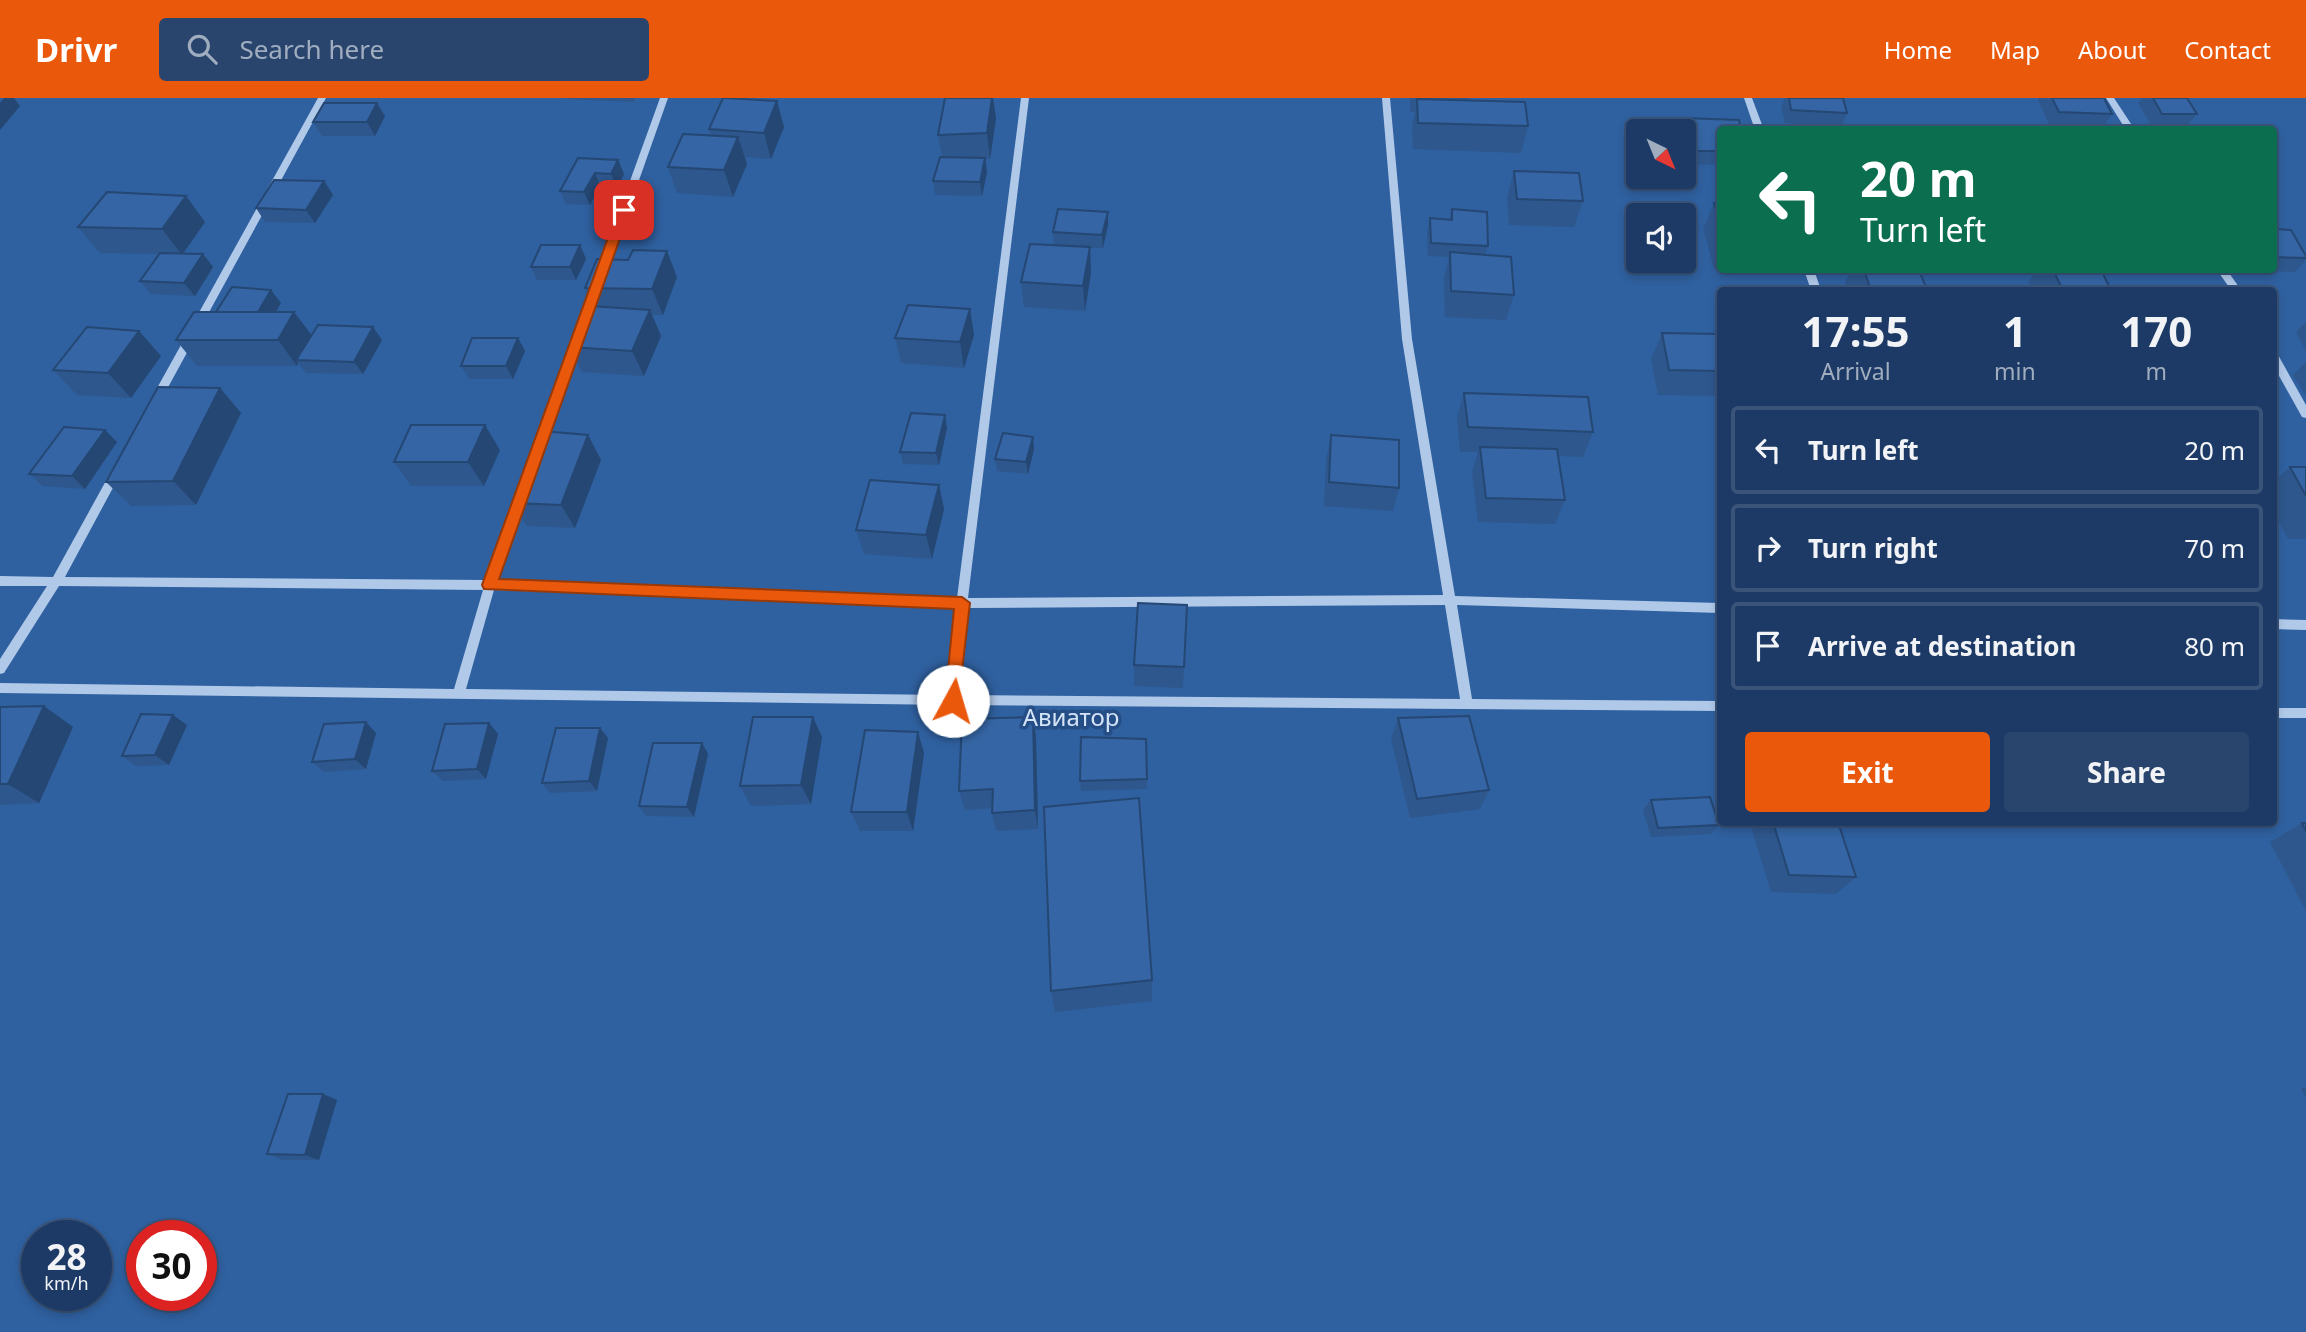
<!DOCTYPE html>
<meta charset="utf-8">
<style>
body{margin:0;font-family:"Noto Sans",sans-serif;background:#29456e;color:#f1f3f6;height:100vh;display:flex;flex-direction:column;font-size:26px;white-space:nowrap}
*{box-sizing:border-box;margin:0}
p{font-size:23px;color:#a0adbf}
.icon{flex:none;width:38px;height:38px;fill:none;stroke:currentColor;stroke-width:2;stroke-linecap:round;stroke-linejoin:round}
.map{position:relative;flex:1;overflow:hidden}
.side{position:absolute;left:1717px;top:189px;width:560px;height:539px;display:flex;flex-direction:column;background:#1c3a65;border-radius:7px;box-shadow:0 4px 10px #0003,0 0 0 2px #3a5479}
.side>*{flex:none}
.banner{position:absolute;left:1717px;top:28px;width:560px;height:147px;border-radius:7px;box-shadow:0 4px 10px #0003,0 0 0 2px #3a5479;background:#0b6e4f;color:#fff;overflow:hidden}
.needle{width:46px;rotate:137deg}
.controls{position:absolute;left:1626px;top:21px;display:grid;gap:14px}
.controls a{display:grid;place-items:center;width:70px;height:70px;border-radius:7px;background:#1c3a65;box-shadow:0 4px 10px #0003,0 0 0 2px #3a5479;font-size:35px}
.speed{position:absolute;left:21px;top:1122px;display:flex;gap:14px;font-size:35px;font-weight:700;text-align:center}
.speed>*{display:grid;place-content:center;width:91px;height:91px;border-radius:50%;background:#1c3a65;box-shadow:0 4px 10px #0003,0 0 0 2px #3a5479;line-height:1}
.speed small{font-size:18px;font-weight:400}
.speed .limit{border:10px solid #d22;background:#fff;color:#111}
.pin{position:absolute;display:grid;place-items:center;width:60px;height:60px;color:#fff;margin:-30px;border-radius:14px;box-shadow:0 4px 10px #0006}
.me{position:absolute;width:77px;margin:-38px;rotate:6deg;stroke-linejoin:round;filter:drop-shadow(0 0 5px #0008)}
.turn{display:flex;align-items:center;gap:24px;height:147px;padding:0 28px;font-size:32px}
.turn .icon{width:91px;height:91px;stroke-width:2.5}
.turn b{display:block;font-size:49px;line-height:60px}
.eta{display:flex;justify-content:space-evenly;align-items:center;height:119px;text-align:center}
.eta b{font-size:42px;font-weight:700;line-height:49px}
.button{display:flex;gap:14px;margin-top:auto;padding:14px 28px}
.button a{flex:1;height:80px;border-radius:7px;background:#ea580c;color:#fff;font-size:28px;font-weight:700;line-height:80px;text-align:center}
.button a+a{background:#29456e;color:#f1f3f6}
ul{padding:0;list-style:none}
li{display:flex;align-items:center;gap:21px;height:88px;margin:0 14px 10px;padding:0 14px;border:4px solid #3a5479;border-radius:7px}
li div{flex:1}
li b{display:block;font-size:26px}
li em{font-style:normal}
header{display:flex;align-items:center;gap:42px;box-sizing:border-box;height:98px;padding:0 35px;background:#ea580c;color:#fff}
header strong{font-size:33px}
nav{display:flex;gap:38px;margin-inline-start:auto;font-size:24px}
.search{width:490px;height:63px;background:#29456e;display:flex;align-items:center;gap:18px;box-sizing:border-box;padding:0 24px;border-radius:7px;color:#a0adbf;font-size:26px}
.map>svg:first-child{display:block}
</style>
<header>
<strong>Drivr</strong>
<div class="search"><svg class="icon" aria-label="search" viewBox="0 0 24 24"><circle cx="10" cy="10" r="6"/><path d="M15 15l6 6"/></svg>Search here</div>
<nav><a>Home</a><a>Map</a><a>About</a><a>Contact</a></nav>
</header>
<div class="map">
<svg width="2306" height="1234" viewBox="0 0 2306 1234">
<rect width="100%" height="100%" fill="#254e87"/>
<!-- green -->
<path fill="#2f609f" fill-rule="evenodd" d="M0,0H2306V1234H0ZM1720,32H2273V172H1720ZM1638,33H1684V79H1638ZM1638,117H1684V163H1638ZM1720,192H2273V724H1720ZM37,1138H96V1197H37ZM142,1138H201V1197H142Z"/>
<g fill="none" stroke-linecap="round" stroke-linejoin="round">
<!-- minor -->
<g fill="#b0c9e9" fill-rule="evenodd">
<path d="M318,0H326L160,304H152L151,301Z"/>
<path d="M660,0H668L589,224L588,226H580L579,224Z"/>
<path d="M1021,0H1029L968,500L1443,497L1402,241L1382,0H1390L1412,241L1455,498L1720,505V515L1457,507L1472,601L1720,603V613L953,607L0,595V585L454,591L483,492L59,488L4,575L0,576V561L47,488H0V478L53,479L113,370L117,369L122,373L65,479L486,482L516,399L521,395L526,399L497,483L957,500ZM494,492L956,509L947,597L466,591ZM1445,507L1460,601L960,597L967,510Z"/>
<path d="M1744,0H1752L1764,32H1755Z"/>
<path d="M2106,0H2114L2135,32H2126Z"/>
<path d="M1804,172H1814L1821,192H1811Z"/>
<path d="M2217,172H2227L2241,192H2231Z"/>
<path d="M578,237L583,241L544,349L539,353L535,352L534,349L573,241Z"/>
<path d="M2273,254L2277,255L2306,307V320L2302,319L2273,267Z"/>
<path d="M2273,521L2306,522V532L2273,531Z"/>
<rect x="2273" y="610" width="33" height="10"/>
</g>
</g>
<!-- wall -->
<g fill="#2e578d">
<path d="M566,0H635L634,4L567,1Z"/>
<path d="M1410,0H1469L1468,2L1528,28L1521,55L1413,51L1412,27L1415,14H1410Z"/>
<path d="M1785,0H1843L1847,15L1841,29L1785,25L1781,8Z"/>
<path d="M2039,0H2104L2112,16L2103,29L2050,28L2038,2Z"/>
<path d="M2142,0H2187L2197,16L2186,29H2152L2138,5Z"/>
<path d="M385,18L375,38H322L313,24Z"/>
<path d="M996,20L990,61H985L987,74L982,98L935,97L933,83L942,59L938,37Z"/>
<path d="M1683,20L1720,32V67L1686,66L1684,57V33H1678Z"/>
<path d="M784,29L771,61L745,59L747,66L733,99L677,95L668,69L711,38L709,31Z"/>
<path d="M618,62L624,76L617,89L600,88L590,107L566,106L560,93Z"/>
<path d="M1514,73L1583,103L1574,129L1509,127L1507,99Z"/>
<path d="M324,83L333,97L315,125L265,124L256,110Z"/>
<path d="M1714,105H1720V171H1714L1703,131Z"/>
<path d="M1452,111L1488,148L1485,157L1514,197L1506,222L1445,219L1444,180L1449,159L1428,158L1427,134L1430,120L1449,122Z"/>
<path d="M205,124L183,155L203,156L213,169L195,198L151,196L140,183L159,156L100,155L78,129Z"/>
<path d="M1108,127L1103,150H1090L1091,175L1085,213L1024,209L1021,184L1054,147L1053,134Z"/>
<path d="M2273,131L2306,158V162L2295,174L2236,172H2273Z"/>
<path d="M580,147L586,161L576,182H537L531,169Z"/>
<path d="M1852,172H1919L1927,192H1848L1845,184Z"/>
<path d="M2037,172H2186L2182,176H2103L2111,192H2032L2028,184Z"/>
<path d="M677,179L663,217H652L661,238L644,278L582,274L569,249L594,208L585,190Z"/>
<path d="M281,205L276,214H294L311,237L382,242L363,276L306,275L298,265L297,268H197L176,242L216,214Z"/>
<path d="M970,211L974,237L964,270L901,265L895,240Z"/>
<path d="M2306,224V254L2296,234Z"/>
<path d="M139,233L161,258L131,300L77,297L53,272Z"/>
<path d="M1662,235L1720,236V298L1658,297L1651,261Z"/>
<path d="M518,240L525,253L513,281H469L461,268Z"/>
<path d="M2306,264V298L2293,277Z"/>
<path d="M220,290L241,315L196,407L131,408L106,384Z"/>
<path d="M1464,295L1593,334L1583,359L1558,358L1565,402L1555,426L1478,424L1472,373L1478,354H1460L1457,319Z"/>
<path d="M947,330L939,367L903,366L900,354Z"/>
<path d="M588,337L601,362L575,430L527,428L512,405Z"/>
<path d="M1331,337L1399,390L1393,413L1324,408L1326,362Z"/>
<path d="M117,344L85,391L43,388L29,376Z"/>
<path d="M1034,351L1028,376L997,373L995,361Z"/>
<path d="M500,352L484,388H411L394,364Z"/>
<path d="M2290,369H2306V441H2288L2273,412V384Z"/>
<path d="M939,387L944,411L932,461L864,456L856,432Z"/>
<path d="M1187,507L1183,590L1134,588V567Z"/>
<path d="M0,609L73,629L39,705L0,707Z"/>
<path d="M1033,619L1036,639L1038,731L996,733L992,715V710L965,712L959,693Z"/>
<path d="M1398,620L1489,692L1480,711L1410,720L1391,641Z"/>
<path d="M489,625L498,636L486,681L443,683L432,673Z"/>
<path d="M187,627L169,667L136,668L122,658Z"/>
<path d="M376,635L366,671L324,674L312,664Z"/>
<path d="M822,639L811,706L751,708L740,688Z"/>
<path d="M608,640L597,693L550,695L542,685Z"/>
<path d="M1146,641L1147,691L1081,693L1080,683Z"/>
<path d="M702,645L708,656L694,719L646,718L639,708Z"/>
<path d="M924,655L913,733H860L851,714Z"/>
<path d="M1651,702L1719,727L1711,736L1651,739L1643,712Z"/>
<path d="M1759,724H1838L1856,779L1836,796L1771,794L1752,732Z"/>
<path d="M2302,725H2306V813L2270,744Z"/>
<path d="M1152,882V903L1055,914L1051,893Z"/>
<path d="M2306,989V1000L2301,991Z"/>
<path d="M323,996L337,1002L319,1062H282L267,1056Z"/>
</g>
<!-- shaded-wall -->
<g fill="#254773">
<path d="M4,0H14L20,8L0,32V5Z"/>
<path d="M992,0H993L996,20L990,61L987,35Z"/>
<path d="M777,3L784,29L771,61L764,35Z"/>
<path d="M377,5L385,18L375,38L367,24Z"/>
<path d="M738,39L747,66L733,99L724,72Z"/>
<path d="M985,60L987,74L982,98L980,84Z"/>
<path d="M618,62L624,76L617,89L611,76Z"/>
<path d="M595,75L600,88L590,107L584,94Z"/>
<path d="M324,83L333,97L315,125L306,112Z"/>
<path d="M186,98L205,124L182,157L162,131Z"/>
<path d="M1108,114V127L1103,150L1102,137Z"/>
<path d="M580,147L586,161L576,182L570,169Z"/>
<path d="M1090,149L1091,175L1085,213L1083,188Z"/>
<path d="M667,153L677,179L663,217L652,191Z"/>
<path d="M203,156L213,169L195,198L184,185Z"/>
<path d="M271,192L281,205L264,234L254,221Z"/>
<path d="M970,211L974,237L964,270L960,244Z"/>
<path d="M650,212L661,238L644,278L632,253Z"/>
<path d="M294,214L313,239L296,262L298,265L297,268L278,242Z"/>
<path d="M373,229L382,242L363,276L354,264Z"/>
<path d="M139,233L161,258L131,300L108,275Z"/>
<path d="M518,240L525,253L513,281L506,268Z"/>
<path d="M220,290L241,315L196,407L173,383Z"/>
<path d="M945,317L947,330L939,367L936,355Z"/>
<path d="M485,327L500,352L484,388L468,364Z"/>
<path d="M105,332L117,344L85,391L72,378Z"/>
<path d="M588,337L601,362L575,430L561,407Z"/>
<path d="M1033,339L1034,351L1028,376L1026,364Z"/>
<path d="M939,387L944,411L932,461L926,437Z"/>
<path d="M44,608L73,629L39,705L8,686Z"/>
<path d="M173,617L187,627L169,667L155,657Z"/>
<path d="M813,619L822,639L811,706L801,687Z"/>
<path d="M1033,619L1036,639L1038,731L1035,712Z"/>
<path d="M366,624L376,635L366,671L355,661Z"/>
<path d="M489,625L498,636L486,681L477,671Z"/>
<path d="M600,630L608,640L597,693L589,683Z"/>
<path d="M918,634L924,655L913,733L907,714Z"/>
<path d="M702,645L708,656L694,719L687,709Z"/>
<path d="M323,996L337,1002L319,1062L305,1057Z"/>
</g>
<!-- building -->
<g fill="#3565a4" stroke="#254773" stroke-width="2">
<path d="M723,0H725L777,3L764,35L709,31Z"/>
<path d="M945,0H992L987,35L938,37Z"/>
<path d="M1789,0H1843L1847,15L1791,12Z"/>
<path d="M2052,0H2104L2112,16L2059,14Z"/>
<path d="M2153,0H2187L2197,16H2162Z"/>
<path d="M1417,1L1525,4L1528,28L1418,25Z"/>
<path d="M324,5H377L367,24H313Z"/>
<path d="M1683,20L1739,22L1741,32H1720V53H1691Z"/>
<path d="M683,36L738,39L724,72L668,69Z"/>
<path d="M940,59L985,60L980,84L933,83Z"/>
<path d="M578,60L618,62L611,76L595,75L584,94L560,93Z"/>
<path d="M1514,73L1579,75L1583,103L1517,101Z"/>
<path d="M274,82L324,83L306,112L256,110Z"/>
<path d="M107,94L186,98L162,131L78,129Z"/>
<path d="M1714,105H1720V126Z"/>
<path d="M1058,111L1108,114L1102,137L1053,134Z"/>
<path d="M1452,111L1487,114L1488,148L1431,145L1430,120L1452,122Z"/>
<path d="M2273,131L2291,132L2306,158V160L2273,159Z"/>
<path d="M1030,146L1090,149L1083,188L1021,184Z"/>
<path d="M541,147H580L570,169H531Z"/>
<path d="M633,152L667,153L652,191L585,190L597,161L628,162Z"/>
<path d="M1450,154L1511,159L1514,197L1451,193Z"/>
<path d="M160,155L203,156L184,185L140,183Z"/>
<path d="M1864,172H1919L1927,192H1871Z"/>
<path d="M2053,172H2101L2111,192H2063Z"/>
<path d="M232,189L271,192L258,214H216Z"/>
<path d="M908,207L970,211L960,244L895,240Z"/>
<path d="M589,208L650,212L632,253L569,249Z"/>
<path d="M194,214H294L278,242H176Z"/>
<path d="M318,227L373,229L354,264L296,262Z"/>
<path d="M87,229L139,233L108,275L53,272Z"/>
<path d="M1662,235L1720,236V273L1669,272Z"/>
<path d="M472,240H518L506,268H461Z"/>
<path d="M158,289L220,290L173,383L106,384Z"/>
<path d="M1464,295L1588,299L1593,334L1468,329Z"/>
<path d="M911,315L945,317L936,355L900,354Z"/>
<path d="M411,327H485L468,364H394Z"/>
<path d="M64,329L105,332L72,378L29,376Z"/>
<path d="M542,333L588,337L561,407L512,405Z"/>
<path d="M1003,335L1033,339L1026,364L995,361Z"/>
<path d="M1331,337L1399,342V390L1329,384Z"/>
<path d="M1480,349L1557,351L1565,402L1486,400Z"/>
<path d="M2290,369H2306V398Z"/>
<path d="M870,382L939,387L926,437L856,432Z"/>
<path d="M1138,505L1187,507L1184,569L1134,567Z"/>
<path d="M44,608L8,686H0V609Z"/>
<path d="M141,616L173,617L155,657L122,658Z"/>
<path d="M1469,618L1489,692L1417,701L1398,620Z"/>
<path d="M753,619H813L801,687L740,688Z"/>
<path d="M1033,619L1035,712L992,715L993,691L959,693L962,621Z"/>
<path d="M366,624L355,661L312,664L324,626Z"/>
<path d="M489,625L477,671L432,673L445,626Z"/>
<path d="M556,630H600L589,683L542,685Z"/>
<path d="M865,632L918,634L907,714H851Z"/>
<path d="M1081,639L1146,641L1147,681L1080,683Z"/>
<path d="M653,645H702L687,709L639,708Z"/>
<path d="M1710,699L1719,727L1658,730L1651,702Z"/>
<path d="M1139,700L1152,882L1051,893L1044,709Z"/>
<path d="M1773,724H1838L1856,779L1789,777Z"/>
<path d="M2302,725H2306V733Z"/>
<path d="M288,996H323L305,1057L267,1056Z"/>
</g>
<!-- route -->
<path fill="#ea580c" stroke="#983908" stroke-width="2" d="M624,108L630,112L499,481L962,499L970,505L958,607H947L945,603L954,511L484,491L482,487L618,112Z"/>
<g text-anchor="middle" dominant-baseline="central" stroke-width="7" stroke-linejoin="round" paint-order="stroke">
<!-- park labels -->
<g font-size="24" fill="#d4e3f7" stroke="#254e87">
<text x="1071" y="618">Авиатор</text>
</g>
</g>
</svg>
<div class="controls">
<a><svg class="needle" viewBox="-14 -14 28 28"><path d="M0-13l5 13h-10z" fill="#e53935"/><path d="M0 13l5-13h-10z" fill="#a0adbf"/></svg></a>
<a><svg class="icon" aria-label="sound" viewBox="0 0 24 24"><path d="M4 9h4l5-4v14l-5-4H4zM17 9q2 3 0 6"/></svg></a>
</div>
<div class="speed"><div>28<small>km/h</small></div><div class="limit">30</div></div>
<div class="pin" style="left:624px;top:112px;background:#d93025"><svg class="icon" aria-label="arrive" viewBox="0 0 24 24"><path d="M6 21V4h12l-3 4 3 4H6"/></svg></div>
<svg class="me" style="left:953px;top:603px" viewBox="-20 -20 40 40"><circle r="19" fill="#fff"/><path d="M0-13L10 11 0 6-10 11z" fill="#ea580c"/></svg>
<div class="banner">
<div class="turn"><svg class="icon" aria-label="left" viewBox="0 0 24 24"><path d="M17 20v-9H6M10 6l-5 5 5 5"/></svg><div><b>20 m</b>Turn left</div></div>
</div>
<section class="side">
<div class="eta">
<div><b>17:55</b><p>Arrival</p></div>
<div><b>1</b><p>min</p></div>
<div><b>170</b><p>m</p></div>
</div>
<ul>
<li><svg class="icon" aria-label="left" viewBox="0 0 24 24"><path d="M17 20v-9H6M10 6l-5 5 5 5"/></svg><div><b>Turn left</b></div><em>20 m</em></li>
<li><svg class="icon" aria-label="right" viewBox="0 0 24 24"><path d="M7 20v-9h11M14 6l5 5-5 5"/></svg><div><b>Turn right</b></div><em>70 m</em></li>
<li><svg class="icon" aria-label="arrive" viewBox="0 0 24 24"><path d="M6 21V4h12l-3 4 3 4H6"/></svg><div><b>Arrive at destination</b></div><em>80 m</em></li>
</ul>
<div class="button"><a>Exit</a><a>Share</a></div>
</section>
</div>
